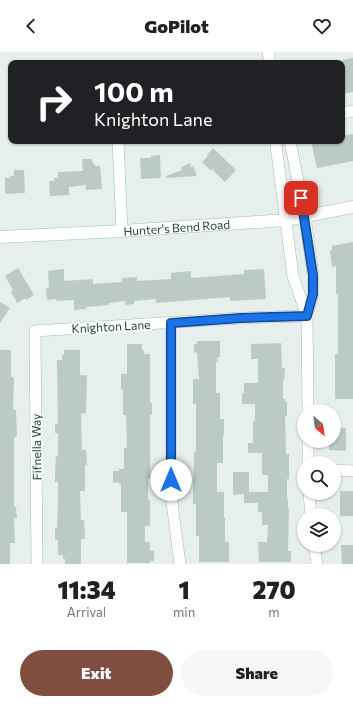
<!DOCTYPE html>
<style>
body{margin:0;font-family:Commissioner,sans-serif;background:#f6f6f6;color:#202124;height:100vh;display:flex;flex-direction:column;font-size:15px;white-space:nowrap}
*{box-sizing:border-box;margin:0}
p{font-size:13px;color:#757577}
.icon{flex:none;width:22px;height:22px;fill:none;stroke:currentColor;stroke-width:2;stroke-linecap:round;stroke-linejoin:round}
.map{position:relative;height:512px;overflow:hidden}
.panel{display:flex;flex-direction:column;background:#fff;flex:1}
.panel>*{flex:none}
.banner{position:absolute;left:8px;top:8px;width:337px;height:84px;border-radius:8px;box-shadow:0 1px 3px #0004;background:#202124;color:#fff;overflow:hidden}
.needle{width:26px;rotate:151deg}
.fabs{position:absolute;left:297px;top:352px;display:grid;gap:8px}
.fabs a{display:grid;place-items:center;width:44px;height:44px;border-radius:50%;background:#fff;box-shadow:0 1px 3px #0004;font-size:20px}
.pin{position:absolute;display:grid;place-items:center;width:34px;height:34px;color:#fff;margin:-17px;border-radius:8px;box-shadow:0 2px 6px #0006}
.me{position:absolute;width:44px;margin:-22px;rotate:0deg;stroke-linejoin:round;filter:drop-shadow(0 0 3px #0008)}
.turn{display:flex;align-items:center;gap:14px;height:84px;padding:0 20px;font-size:18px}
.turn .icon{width:52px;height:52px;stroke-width:2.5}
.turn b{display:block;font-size:28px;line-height:34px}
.eta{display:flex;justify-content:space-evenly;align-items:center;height:68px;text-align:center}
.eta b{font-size:24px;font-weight:800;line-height:28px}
.action{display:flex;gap:8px;margin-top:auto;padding:8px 20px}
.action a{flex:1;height:46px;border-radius:24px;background:#7f4e3f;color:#fff;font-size:16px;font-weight:800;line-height:46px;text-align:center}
.action a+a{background:#f6f6f6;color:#202124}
header{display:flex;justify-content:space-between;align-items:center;height:52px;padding:0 20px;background:#fff;font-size:18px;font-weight:800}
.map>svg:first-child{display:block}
</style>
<header><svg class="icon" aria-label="back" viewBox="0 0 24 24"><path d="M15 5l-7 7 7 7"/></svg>GoPilot<svg class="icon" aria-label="heart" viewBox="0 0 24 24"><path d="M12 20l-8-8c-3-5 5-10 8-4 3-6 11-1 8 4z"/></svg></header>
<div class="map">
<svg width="353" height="512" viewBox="0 0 353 512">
<rect width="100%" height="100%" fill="#e6efeb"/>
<!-- building -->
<g fill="#bbcac4">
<path d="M353,6V40L342,42V8Z"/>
<path d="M353,82V109L317,116L311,89H342V84Z"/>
<path d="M213,96L236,118L225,130L212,117L211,119L202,110L208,104L207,103Z"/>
<path d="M160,103L161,126L141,127L140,106H151V104Z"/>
<path d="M82,107H92L93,112H95V114H100L102,137L86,138V133L69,135V143L50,144L49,129H54V126H58V120L83,119Z"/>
<path d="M190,111L191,115L193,114L197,124L166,126V124L182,118L181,115Z"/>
<path d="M14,118H24L25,141L5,142V126H10V124H14Z"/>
<path d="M353,190V347H335V302H338V242H336V214L332,215L330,198H332V194Z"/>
<path d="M18,216L34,243L26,248L25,246L17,251L11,240L13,238L5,224Z"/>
<path d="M64,217V229L93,227V232L122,230V226L137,225V229L171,227V221L191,219V226L244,222V218L264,217L266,247L230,249V245L156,251V247L134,249V252L126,253L125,249L109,251V253L86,255V257L74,258V248L56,249V247L47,248L46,236H49L48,219Z"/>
<path d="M0,250L10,256L0,271Z"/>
<path d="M197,289H220V305H217L218,310H216V341H220V367H224V383H223V411H217V440H224V466H225V490H229V510H199V484H196V452H193V436L194,400H196V352H193V327H199L197,300L194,301V292H197Z"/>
<path d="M281,291L282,316H285L284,328H283V347H285V349L287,350V364H285L286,396V402H289V427H287V445L288,448V457H289L288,497V499H291V510H259L258,490H267L268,473H262V460H258V451H244V442L233,443V420H249V440H268V423H262V401H248V391H253V369H255V352H242V341H244V331H258V307H251V292Z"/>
<path d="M127,292H142V298H144V302H150V351H152V363H150V426H148V448H150V474H145V490H150V499H154V509H150V511H127V460H121V432H119V430L113,431V419H119V417H124V396H127L126,363H123V338H121V322H127Z"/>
<path d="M0,298H11V325H13L14,327L13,358H16L17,382L16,385H14V455H16L17,466H14L15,491H10V512H0Z"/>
<path d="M64,298H80V323H87L86,361L81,362L82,398H86L87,413H85V439H80L81,468H84L85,487H81V512H65V507H63V503H58V488H55V476H57L58,453V430H55V419L56,404L58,405V381H55V372H58L57,308H62V303H64Z"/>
<path d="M334,376H346V399L329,398V389H334Z"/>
<rect x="340" y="439" width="13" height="25"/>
<path d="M341,493H353V512H342Z"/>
</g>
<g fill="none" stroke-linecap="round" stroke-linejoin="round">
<!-- street casing -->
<g stroke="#a8b8b2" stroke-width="12">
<g id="street">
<path d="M268,0L270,11"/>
<path d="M342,61L353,59"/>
<path d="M118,89L122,179"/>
<path d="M277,89L276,93L293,224L307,264"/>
<path d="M289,89L291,94L305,165L313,223V242L307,264L308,359"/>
<path d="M171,271V443L180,512"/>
<path d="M308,389V411"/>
<path d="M334,418L353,419"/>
<path d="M309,441L311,463"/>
<path d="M314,493L317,512"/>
<path d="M37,512L35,279L241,266L307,264"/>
</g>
</g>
<!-- secondary casing -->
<g stroke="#a4bbb3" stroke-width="13">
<g id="secondary">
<path id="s1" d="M0,185L122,179L286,168L353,155"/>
</g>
</g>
<!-- street -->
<use href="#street" stroke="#fff" stroke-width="11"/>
<!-- secondary -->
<use href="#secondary" stroke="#fff" stroke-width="12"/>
</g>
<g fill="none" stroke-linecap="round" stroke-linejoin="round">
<!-- route casing -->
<g stroke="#114b97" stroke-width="10">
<path id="route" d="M171,428V271L241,266L307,264L313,242V223L301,146"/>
</g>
<!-- route -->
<use href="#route" stroke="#1a73e8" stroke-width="7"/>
</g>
<g text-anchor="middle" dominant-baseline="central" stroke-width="4" stroke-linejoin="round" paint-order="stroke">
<!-- street labels -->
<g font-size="12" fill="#24423a" stroke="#f7fbf9">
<text stroke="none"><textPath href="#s1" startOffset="177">Hunter's Bend Road</textPath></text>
<text transform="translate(111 274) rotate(-3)">Knighton Lane</text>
<text transform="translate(36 395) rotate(-91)">Fifnella Way</text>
</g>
</g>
</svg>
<div class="fabs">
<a><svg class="needle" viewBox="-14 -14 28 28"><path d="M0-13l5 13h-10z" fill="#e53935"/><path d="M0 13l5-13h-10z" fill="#757577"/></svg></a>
<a><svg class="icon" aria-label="search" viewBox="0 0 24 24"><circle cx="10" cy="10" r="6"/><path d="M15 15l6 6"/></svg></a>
<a><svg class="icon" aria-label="layers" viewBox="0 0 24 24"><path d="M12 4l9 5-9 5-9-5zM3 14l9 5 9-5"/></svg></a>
</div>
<div class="pin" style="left:301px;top:146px;background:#d93025"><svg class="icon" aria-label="arrive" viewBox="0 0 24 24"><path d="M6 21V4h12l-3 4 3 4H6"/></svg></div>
<svg class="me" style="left:171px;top:428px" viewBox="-20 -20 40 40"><circle r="19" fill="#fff"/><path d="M0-13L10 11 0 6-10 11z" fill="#1a73e8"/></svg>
<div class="banner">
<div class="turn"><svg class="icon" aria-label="right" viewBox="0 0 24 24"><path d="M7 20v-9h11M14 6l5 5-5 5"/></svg><div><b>100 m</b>Knighton Lane</div></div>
</div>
</div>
<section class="panel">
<div class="eta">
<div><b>11:34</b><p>Arrival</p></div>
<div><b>1</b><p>min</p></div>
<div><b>270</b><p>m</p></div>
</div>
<div class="action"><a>Exit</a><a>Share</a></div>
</section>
